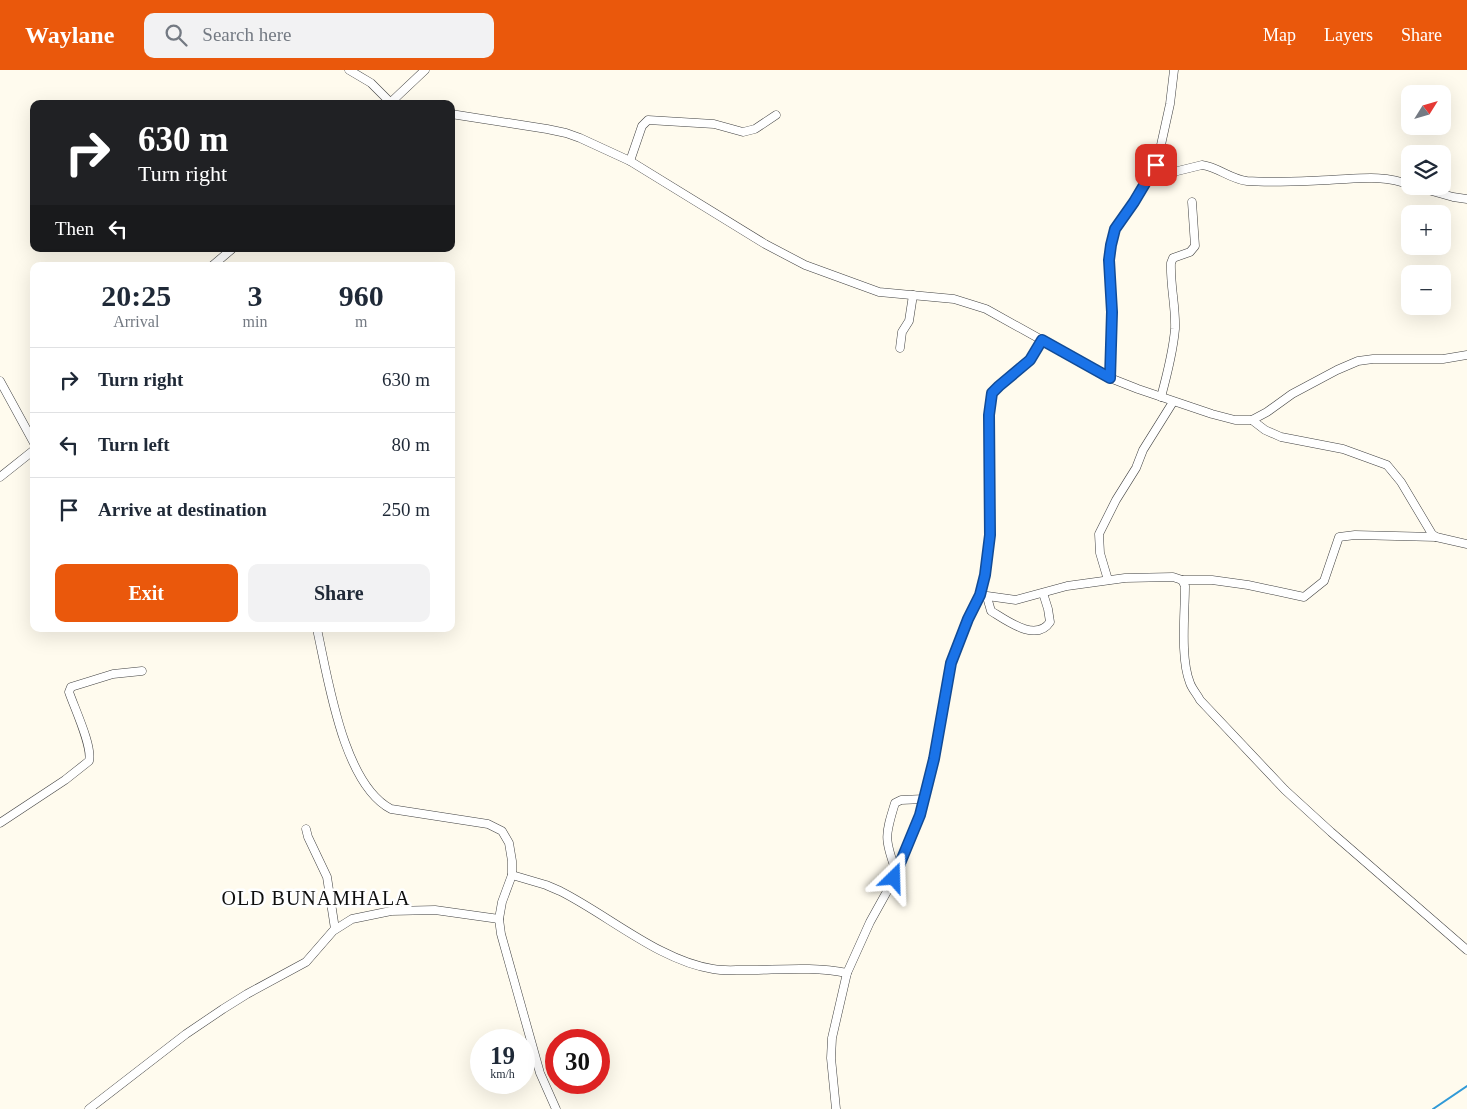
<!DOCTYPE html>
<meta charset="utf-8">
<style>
body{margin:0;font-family:"Times New Roman",serif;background:#f2f2f3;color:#1f2937;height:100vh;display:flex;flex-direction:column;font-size:19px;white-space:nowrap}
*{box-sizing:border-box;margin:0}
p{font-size:16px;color:#747a83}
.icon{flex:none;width:28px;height:28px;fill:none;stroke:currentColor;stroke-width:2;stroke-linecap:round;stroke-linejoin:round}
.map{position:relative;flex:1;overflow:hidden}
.details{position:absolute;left:30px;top:192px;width:425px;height:370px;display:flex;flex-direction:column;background:#fff;border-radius:10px;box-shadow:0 5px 20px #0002}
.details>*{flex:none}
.guide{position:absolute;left:30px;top:30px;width:425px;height:152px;border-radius:10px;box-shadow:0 5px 20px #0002;background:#202124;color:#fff;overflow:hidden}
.needle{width:32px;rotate:53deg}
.controls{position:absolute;left:1401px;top:15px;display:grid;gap:10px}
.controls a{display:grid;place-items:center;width:50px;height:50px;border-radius:10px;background:#fff;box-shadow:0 5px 20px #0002;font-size:25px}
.speed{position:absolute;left:470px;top:959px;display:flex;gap:10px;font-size:25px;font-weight:700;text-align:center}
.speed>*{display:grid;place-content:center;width:65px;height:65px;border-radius:50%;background:#fff;box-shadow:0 5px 20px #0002;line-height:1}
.speed small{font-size:12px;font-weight:400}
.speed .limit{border:8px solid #d22;background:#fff;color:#111}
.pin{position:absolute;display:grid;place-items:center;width:42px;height:42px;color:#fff;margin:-21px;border-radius:10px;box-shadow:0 2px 8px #0006}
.me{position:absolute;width:55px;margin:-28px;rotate:22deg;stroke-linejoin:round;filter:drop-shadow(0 0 4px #0008)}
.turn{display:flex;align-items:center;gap:18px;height:105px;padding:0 25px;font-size:22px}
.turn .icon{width:65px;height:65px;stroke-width:2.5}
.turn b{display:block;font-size:35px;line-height:42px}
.then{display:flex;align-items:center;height:48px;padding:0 25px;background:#0003;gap:10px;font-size:19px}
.eta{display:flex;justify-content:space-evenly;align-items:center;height:85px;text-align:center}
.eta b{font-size:30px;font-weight:800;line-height:35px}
.cta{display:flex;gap:10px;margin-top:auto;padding:10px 25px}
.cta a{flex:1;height:58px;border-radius:10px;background:#ea580c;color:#fff;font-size:20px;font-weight:800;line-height:58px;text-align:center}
.cta a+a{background:#f2f2f3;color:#1f2937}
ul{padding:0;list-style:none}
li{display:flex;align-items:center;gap:15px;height:65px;padding:0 25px;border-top:1px solid #e0e1e3}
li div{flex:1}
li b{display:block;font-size:19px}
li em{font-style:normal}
header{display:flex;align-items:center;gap:30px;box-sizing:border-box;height:70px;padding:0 25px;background:#ea580c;color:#fff}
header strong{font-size:24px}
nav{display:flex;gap:28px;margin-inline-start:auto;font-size:18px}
.search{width:350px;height:45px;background:#f2f2f3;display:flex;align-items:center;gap:12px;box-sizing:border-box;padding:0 18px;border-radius:10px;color:#747a83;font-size:19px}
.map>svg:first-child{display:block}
</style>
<header>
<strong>Waylane</strong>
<div class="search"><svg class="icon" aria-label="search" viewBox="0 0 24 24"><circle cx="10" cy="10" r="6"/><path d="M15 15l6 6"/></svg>Search here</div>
<nav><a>Map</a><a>Layers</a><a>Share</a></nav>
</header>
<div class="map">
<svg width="1467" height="1039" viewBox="0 0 1467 1039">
<rect width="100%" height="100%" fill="#fffbee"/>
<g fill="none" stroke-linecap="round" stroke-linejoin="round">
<!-- stream -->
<path stroke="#319ad7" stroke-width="2" d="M1433,1039L1467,1016"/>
<!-- minor casing -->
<g stroke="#414141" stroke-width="9">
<g id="minor">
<path d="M349,0L371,13L390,32L396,34"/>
<path d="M389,34L425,0"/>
<path d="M451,44L547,59L566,63L580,68L630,91L765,174L805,195L879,222L954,229L986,239L1110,308L1138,319L1212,344L1235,350H1252L1267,342L1292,324L1337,300L1358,291L1373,289H1443L1467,285"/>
<path d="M630,91L642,56L648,50L714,54L743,62L755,59L776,45"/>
<path d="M1149,108L1202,95C1218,97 1230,109 1247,111C1274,113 1302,111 1329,110C1357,109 1383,104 1410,115"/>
<path d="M1414,116L1453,127L1467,129"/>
<path d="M212,196L232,179"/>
<path d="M900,278L902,262L909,251L913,225"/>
<path d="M1110,308L1112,242L1109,190L1111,175L1115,159L1134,133L1157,93L1170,34L1174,0"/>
<path d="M0,311L34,373"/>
<path d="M1161,327C1167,305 1173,282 1175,259C1176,237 1170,215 1171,193L1173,188L1190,182L1195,176L1192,132"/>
<path d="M1252,350L1265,360L1281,367L1343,379L1387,395L1401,412L1432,464L1436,467L1467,474"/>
<path d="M0,407L34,380"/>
<path d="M1108,510L1100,483L1099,464L1116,430L1136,398L1143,380L1173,332"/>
<path d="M1182,510H1212L1248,515L1304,527L1324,511L1339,467L1355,465L1436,467"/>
<path d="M980,525L1016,530L1067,516L1125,508L1173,507L1182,510L1185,516C1185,543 1180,588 1190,613C1192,619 1197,624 1200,630L1285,720L1331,762L1467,880"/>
<path d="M987,527L991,541C1006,550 1036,573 1050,552L1048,539L1043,523"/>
<path d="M317,559C328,608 343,714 391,739L488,754L502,761L509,773L512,791V805L502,832L499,849L501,864L540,1003L556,1039"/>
<path d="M0,753L65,710L89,691C93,677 74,637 69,622L71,617L113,604L142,601"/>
<path d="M306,759L308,767L327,807L335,859"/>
<path d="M896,801C884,769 885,765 895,733L901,730L924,729"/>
<path d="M512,805L546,815L560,821C608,845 660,891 713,899C723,901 734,900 744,900C778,900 813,896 847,903"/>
<path d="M89,1039L186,964L223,939L247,924L306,892L333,861L352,849L391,841L435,840L499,849"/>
<path d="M836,1039L831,988L832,968L847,903L870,852L890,816L920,745L934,689L951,593L968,549L980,525L985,505L990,465L989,345L993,323L999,316L1030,289L1042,270"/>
</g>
</g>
<!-- minor -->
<use href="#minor" stroke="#fff" stroke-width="8"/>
</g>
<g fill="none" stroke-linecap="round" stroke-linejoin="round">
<!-- route casing -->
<g stroke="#114b97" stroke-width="12">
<path id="route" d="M894,808L920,745L934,689L951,593L968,549L980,525L985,505L990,465L989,345L992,323L999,316L1030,290L1042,270L1110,308L1112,242L1109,190L1111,175L1115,159L1134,132L1156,95"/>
</g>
<!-- route -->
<use href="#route" stroke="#1a73e8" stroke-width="9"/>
</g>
<g text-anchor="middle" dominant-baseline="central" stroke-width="5" stroke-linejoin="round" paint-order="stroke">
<!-- quarter labels -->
<g font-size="20" letter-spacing="1" fill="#0e0e0e" stroke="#fff">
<text x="316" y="828">OLD BUNAMHALA</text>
</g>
</g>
</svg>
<div class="controls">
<a><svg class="needle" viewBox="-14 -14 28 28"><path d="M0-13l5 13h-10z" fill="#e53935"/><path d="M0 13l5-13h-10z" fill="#747a83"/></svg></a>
<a><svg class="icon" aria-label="layers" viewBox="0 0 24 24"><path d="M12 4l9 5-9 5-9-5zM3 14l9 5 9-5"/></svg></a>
<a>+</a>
<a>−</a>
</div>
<div class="speed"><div>19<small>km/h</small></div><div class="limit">30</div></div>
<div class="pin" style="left:1156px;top:95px;background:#d93025"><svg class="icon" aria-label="arrive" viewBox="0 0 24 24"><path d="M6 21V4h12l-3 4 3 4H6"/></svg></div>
<svg class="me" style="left:894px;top:808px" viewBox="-20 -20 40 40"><path d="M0-17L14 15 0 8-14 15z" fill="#1a73e8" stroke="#fff" stroke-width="4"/></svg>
<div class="guide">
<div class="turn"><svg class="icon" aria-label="right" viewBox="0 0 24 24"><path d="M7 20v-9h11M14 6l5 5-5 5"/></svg><div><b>630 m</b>Turn right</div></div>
<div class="then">Then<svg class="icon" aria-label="left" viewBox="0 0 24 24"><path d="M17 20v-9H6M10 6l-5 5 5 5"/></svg></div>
</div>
<section class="details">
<div class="eta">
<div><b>20:25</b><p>Arrival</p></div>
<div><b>3</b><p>min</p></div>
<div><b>960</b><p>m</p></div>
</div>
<ul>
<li><svg class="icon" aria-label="right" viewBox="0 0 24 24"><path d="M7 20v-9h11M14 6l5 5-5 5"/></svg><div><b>Turn right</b></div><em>630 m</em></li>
<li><svg class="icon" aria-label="left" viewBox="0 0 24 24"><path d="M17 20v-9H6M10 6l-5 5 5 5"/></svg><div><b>Turn left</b></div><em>80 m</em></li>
<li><svg class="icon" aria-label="arrive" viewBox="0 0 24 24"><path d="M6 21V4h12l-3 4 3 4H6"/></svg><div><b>Arrive at destination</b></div><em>250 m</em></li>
</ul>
<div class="cta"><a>Exit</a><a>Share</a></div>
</section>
</div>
